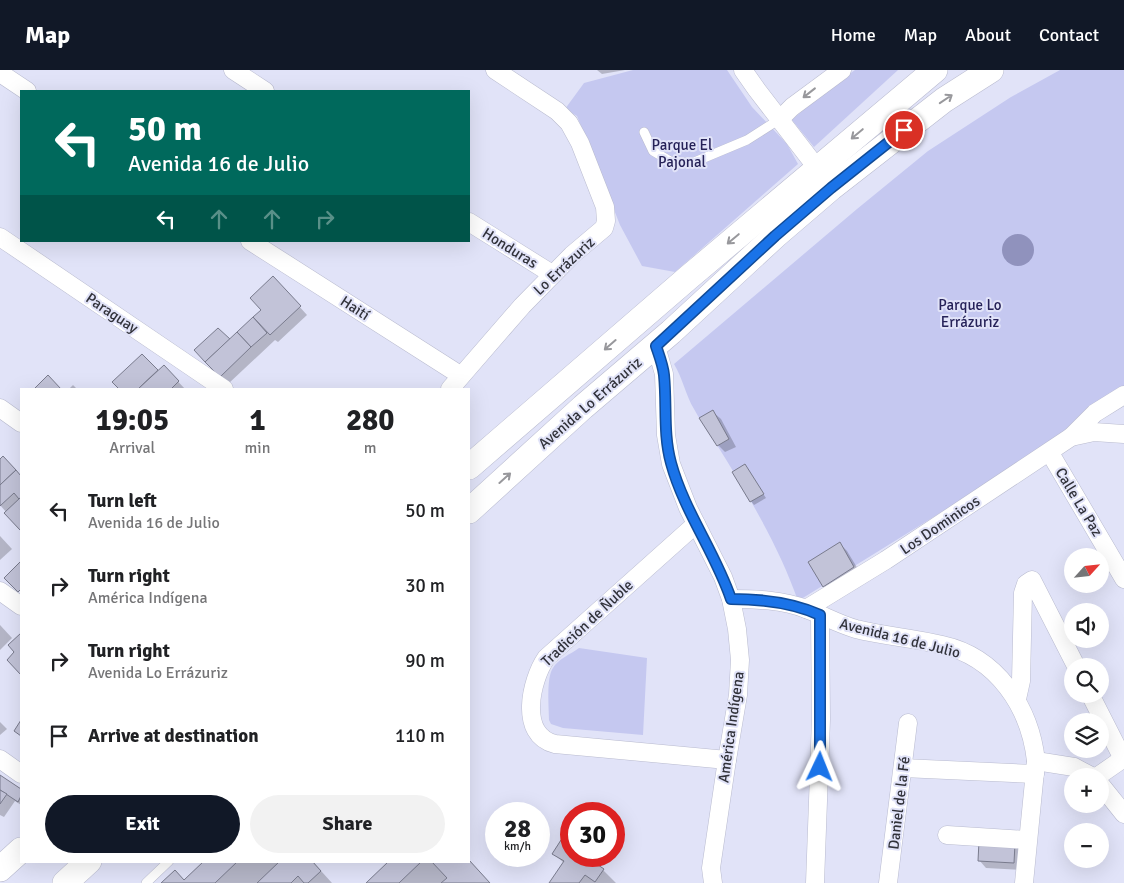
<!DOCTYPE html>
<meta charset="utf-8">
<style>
body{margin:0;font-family:Signika,sans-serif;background:#f2f2f2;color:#202124;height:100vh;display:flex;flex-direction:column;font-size:19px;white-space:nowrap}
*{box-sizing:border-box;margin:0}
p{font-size:16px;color:#757577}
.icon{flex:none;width:28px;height:28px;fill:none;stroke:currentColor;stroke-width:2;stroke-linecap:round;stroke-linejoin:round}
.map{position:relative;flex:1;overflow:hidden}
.drawer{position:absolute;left:20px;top:318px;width:450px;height:475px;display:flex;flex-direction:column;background:#fff;border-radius:0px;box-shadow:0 5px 20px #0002}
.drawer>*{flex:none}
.hud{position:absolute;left:20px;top:20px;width:450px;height:152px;border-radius:0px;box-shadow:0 5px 20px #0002;background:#00695c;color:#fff;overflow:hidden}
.needle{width:32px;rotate:63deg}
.buttons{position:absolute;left:1064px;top:478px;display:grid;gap:10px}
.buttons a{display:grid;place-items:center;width:45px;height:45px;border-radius:50%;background:#fff;box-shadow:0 5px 20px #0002;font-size:25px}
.speed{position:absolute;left:485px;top:732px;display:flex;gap:10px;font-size:25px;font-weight:700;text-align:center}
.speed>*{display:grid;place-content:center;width:65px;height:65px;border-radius:50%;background:#fff;box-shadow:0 5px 20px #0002;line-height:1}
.speed small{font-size:12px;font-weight:400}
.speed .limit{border:8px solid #d22;background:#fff;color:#111}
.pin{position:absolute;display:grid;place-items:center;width:42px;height:42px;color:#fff;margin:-21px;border:2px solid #fff;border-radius:50%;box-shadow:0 1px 5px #0007}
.me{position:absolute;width:55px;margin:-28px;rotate:2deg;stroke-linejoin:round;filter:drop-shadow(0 0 4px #0008)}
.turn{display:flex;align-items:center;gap:18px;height:105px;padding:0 25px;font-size:22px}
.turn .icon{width:65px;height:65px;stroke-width:2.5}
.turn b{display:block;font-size:35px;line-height:42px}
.lanes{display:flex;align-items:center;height:48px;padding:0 25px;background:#0003;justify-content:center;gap:25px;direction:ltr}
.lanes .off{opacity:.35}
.eta{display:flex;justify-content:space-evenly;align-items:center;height:85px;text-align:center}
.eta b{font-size:30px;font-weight:700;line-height:35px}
.button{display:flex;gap:10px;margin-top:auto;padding:10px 25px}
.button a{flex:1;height:58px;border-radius:30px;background:#111827;color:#fff;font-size:20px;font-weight:700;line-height:58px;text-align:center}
.button a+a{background:#f2f2f2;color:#202124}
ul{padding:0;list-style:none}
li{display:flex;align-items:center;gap:15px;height:75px;padding:0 25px}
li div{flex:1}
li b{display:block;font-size:19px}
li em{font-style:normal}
header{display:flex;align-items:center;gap:30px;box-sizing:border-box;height:70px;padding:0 25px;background:#111827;color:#fff}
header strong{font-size:24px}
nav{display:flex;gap:28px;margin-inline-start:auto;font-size:18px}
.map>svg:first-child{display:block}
</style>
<header>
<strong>Map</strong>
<nav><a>Home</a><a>Map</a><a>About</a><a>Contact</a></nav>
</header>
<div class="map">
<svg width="1124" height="813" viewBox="0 0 1124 813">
<rect width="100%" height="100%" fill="#e1e3f8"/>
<!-- green -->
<g fill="#c5c8f0">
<path d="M633,0H727L752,37L787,74L798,94L675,202L642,196L620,155L577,46L565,39L584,13Z"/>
<path d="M855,0H898L814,77L792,50L821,24Z"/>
<path d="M1060,0H1124V329L798,531C779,476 748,425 717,375C709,363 701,352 694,339C686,326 683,309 674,294L857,139L928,81L1011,27Z"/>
<path d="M579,578L647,588L643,665L563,658L551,654L549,650C549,637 546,608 553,598C558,589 571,584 579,578Z"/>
</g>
<!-- water -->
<circle fill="#9092bd" cx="1018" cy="180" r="16"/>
<!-- shadow -->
<g fill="#0003">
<path d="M597,0H625L602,4Z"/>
<path d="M280,215L307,245L278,272L275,270L228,314L220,307L230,271L262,240Z"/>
<path d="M142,286L158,302L171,304L185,319H121Z"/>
<path d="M73,315L77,319H69Z"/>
<path d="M713,342L721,349L736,377L725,382L718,375Z"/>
<path d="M0,391L11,395L21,407V459L0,435Z"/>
<path d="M745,396L766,428L754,435L751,431Z"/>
<path d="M0,466L12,479L0,490Z"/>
<path d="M839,473L847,481L861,504L831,523L824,516Z"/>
<path d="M0,555L12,568L0,580Z"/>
<path d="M0,652L7,659L0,665Z"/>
<path d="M0,706L21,721V735L15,731L4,747L0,745Z"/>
<path d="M561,772L571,779V786L603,800L616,813H551L564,793L554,784Z"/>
<path d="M1015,774L1022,782L1021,800L986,798L979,790Z"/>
<path d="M469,790L490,813H368L391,791H469Z"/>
<path d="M206,791H312L332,813H163L184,811Z"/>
</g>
<!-- building -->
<g fill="#c2c3d8" stroke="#797b8d">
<path d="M273,206L301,236L270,265L253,247L261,240L250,228Z"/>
<path d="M253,247L267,263L251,277L237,262Z"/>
<path d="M218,258L230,269L205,292L194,280Z"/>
<path d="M237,262L251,277L220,307L205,292Z"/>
<path d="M142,284L158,300L138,319H119L112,312Z"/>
<path d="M164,295L179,311L171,319H138Z"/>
<path d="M48,305L61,319H34Z"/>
<path d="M713,340L729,369L717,376L699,348Z"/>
<path d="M3,386L16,400L0,415V389Z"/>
<path d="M745,394L764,424L750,432L732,402Z"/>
<path d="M16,400L21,406V427L19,429L14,423L0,436V415Z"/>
<path d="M21,427V459L20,460L4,443Z"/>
<path d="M840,472L854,497L823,517L808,492Z"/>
<path d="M21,491V519L18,522L4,508Z"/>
<path d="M21,563V605L7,590L14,582L8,575Z"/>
<path d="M21,650V666L14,661Z"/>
<path d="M0,705L21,719V726L18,732L0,720Z"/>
<path d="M0,720L7,724L0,734Z"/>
<path d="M561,770L571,777V786H585L604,799L595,812L585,805L579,813H549L564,791L552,784Z"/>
<path d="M979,771L1015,773L1014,793L978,791Z"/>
<path d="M469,790L490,813H441L447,808L431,791H469Z"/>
<path d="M204,791H238L215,813H161L175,800L184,810Z"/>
<path d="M280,791H312L321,801L308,813H304L298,806L291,813H257Z"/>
<path d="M389,791H422L399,813H366Z"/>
</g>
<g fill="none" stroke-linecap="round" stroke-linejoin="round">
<!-- lane casing -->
<g stroke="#b9bbcf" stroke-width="10">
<g id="lane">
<path d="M644,62L653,81L670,91L692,93L747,70L780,49"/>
<path d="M146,813L169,791"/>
</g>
</g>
<!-- street casing -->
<g stroke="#b9bbcf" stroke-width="19">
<g id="street">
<path d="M233,0L265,21"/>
<path d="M743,0L757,20L817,98"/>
<path d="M0,3L27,21"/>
<path d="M780,49L792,37L842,0"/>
<path d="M469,152L552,204"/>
<path d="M0,167L224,319"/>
<path d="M250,171L460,305"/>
<path d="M656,276L664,304L666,365L671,394L688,438L723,507L731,529L737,559L740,590L738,625L727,690L711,798L713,813"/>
<path d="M450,319L522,236L572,185L604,158L606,151L605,137L580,73L569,53L557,41L495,0"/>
<path d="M0,338L21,353"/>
<path d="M1071,367L1095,343L1124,325"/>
<path d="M1050,383L1124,509"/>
<path d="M696,454L546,588C531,610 518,665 555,674L727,690"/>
<path d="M0,521L21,536"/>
<path d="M731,529C756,529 783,530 806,539C823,545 838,554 856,559C884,566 913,568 942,575C997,587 1030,637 1036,691L1024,813"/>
<path d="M806,539L886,490L1071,367L1094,362L1124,364"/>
<path d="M1090,624L1123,689"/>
<path d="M1017,629L1021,611L1023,523L1026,514L1032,510L1076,596"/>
<path d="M0,689L21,704"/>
<path d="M1036,691L1074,697L1091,706"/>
<path d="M903,698L1035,704"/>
<path d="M1098,706L1124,688"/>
<path d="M1100,714L1124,744"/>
<path d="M947,765L1027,770"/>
<path d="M815,813L821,649L820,545"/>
<path d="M888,813L908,653"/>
</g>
</g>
<!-- secondary casing -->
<g stroke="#b9bbcf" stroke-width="26">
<g id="secondary">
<path d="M469,397L689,207L935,0"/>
<path d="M469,441L583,337L671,262L775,166L831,118L944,30L991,0"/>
<path d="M0,799L21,780"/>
<path d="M65,813L89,791"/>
</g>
</g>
<!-- lane -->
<use href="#lane" stroke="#fff" stroke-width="9"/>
<!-- street -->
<use href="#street" stroke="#fff" stroke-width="18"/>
<!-- secondary -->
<use href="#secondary" stroke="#fff" stroke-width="25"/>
</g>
<!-- one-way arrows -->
<defs><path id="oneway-shaft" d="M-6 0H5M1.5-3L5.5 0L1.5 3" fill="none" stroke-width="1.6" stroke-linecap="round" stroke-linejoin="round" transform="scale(1.25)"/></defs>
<g stroke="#98989c">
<use href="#oneway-shaft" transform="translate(809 23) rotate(142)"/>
<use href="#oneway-shaft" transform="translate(946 29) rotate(-34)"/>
<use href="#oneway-shaft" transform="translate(857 64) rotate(140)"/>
<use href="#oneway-shaft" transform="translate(733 169) rotate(140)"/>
<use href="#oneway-shaft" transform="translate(610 275) rotate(139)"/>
<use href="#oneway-shaft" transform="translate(505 408) rotate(-42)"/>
</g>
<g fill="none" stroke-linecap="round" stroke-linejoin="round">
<!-- route casing -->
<g stroke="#114b97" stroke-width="12">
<path id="route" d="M820,697V545C792,532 762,529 731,529C715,482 684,441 671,393C663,364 667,335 664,305C663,295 659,285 656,276L775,166L831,118L904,60"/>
</g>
<!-- route -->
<use href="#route" stroke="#1a73e8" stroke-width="9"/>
</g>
<g text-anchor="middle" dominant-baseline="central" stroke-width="4" stroke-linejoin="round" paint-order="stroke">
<!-- park labels -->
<g font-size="15" fill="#262258" stroke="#e1e3f8">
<text x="682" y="75">Parque El<tspan x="682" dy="17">Pajonal</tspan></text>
<text x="970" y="235">Parque Lo<tspan x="970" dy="17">Errázuriz</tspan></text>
</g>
<!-- street labels -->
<g font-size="15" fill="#31323a" stroke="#e1e3f8">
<text transform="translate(510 178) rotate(32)">Honduras</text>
<text transform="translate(564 196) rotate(-43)">Lo Errázuriz</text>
<text transform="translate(355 238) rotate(33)">Haití</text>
<text transform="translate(112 243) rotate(34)">Paraguay</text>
<text transform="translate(590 333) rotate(-41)">Avenida Lo Errázuriz</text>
<text transform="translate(1079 432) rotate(59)">Calle La Paz</text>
<text transform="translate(940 455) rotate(-34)">Los Dominicos</text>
<text transform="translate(587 553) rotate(-43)">Tradición de Ñuble</text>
<text transform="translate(900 568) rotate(14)">Avenida 16 de Julio</text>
<text transform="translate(731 657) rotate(-82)">América Indígena</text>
<text transform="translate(899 733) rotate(-83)">Daniel de la Fé</text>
</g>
</g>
</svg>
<div class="buttons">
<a><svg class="needle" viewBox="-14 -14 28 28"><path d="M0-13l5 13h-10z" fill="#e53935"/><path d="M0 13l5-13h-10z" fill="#757577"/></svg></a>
<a><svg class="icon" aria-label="sound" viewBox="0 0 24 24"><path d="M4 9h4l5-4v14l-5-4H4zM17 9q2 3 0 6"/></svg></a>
<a><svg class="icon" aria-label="search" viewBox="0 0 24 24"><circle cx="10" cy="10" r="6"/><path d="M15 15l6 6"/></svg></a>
<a><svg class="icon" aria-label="layers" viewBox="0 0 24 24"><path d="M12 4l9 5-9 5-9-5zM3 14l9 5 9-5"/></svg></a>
<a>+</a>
<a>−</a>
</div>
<div class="speed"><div>28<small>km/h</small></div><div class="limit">30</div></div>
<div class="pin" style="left:904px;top:60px;background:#d93025"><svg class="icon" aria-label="arrive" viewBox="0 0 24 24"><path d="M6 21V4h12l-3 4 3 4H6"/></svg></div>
<svg class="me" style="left:820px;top:697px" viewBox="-20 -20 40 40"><path d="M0-17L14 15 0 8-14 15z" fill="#1a73e8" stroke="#fff" stroke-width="4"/></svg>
<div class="hud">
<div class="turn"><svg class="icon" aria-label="left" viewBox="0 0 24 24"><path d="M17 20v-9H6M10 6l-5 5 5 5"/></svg><div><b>50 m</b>Avenida 16 de Julio</div></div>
<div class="lanes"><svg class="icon" aria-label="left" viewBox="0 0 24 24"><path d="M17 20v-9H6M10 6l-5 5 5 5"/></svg><svg class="icon off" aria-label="ahead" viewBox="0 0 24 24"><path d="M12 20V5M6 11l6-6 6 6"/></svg><svg class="icon off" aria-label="ahead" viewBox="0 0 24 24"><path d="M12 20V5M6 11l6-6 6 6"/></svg><svg class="icon off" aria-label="right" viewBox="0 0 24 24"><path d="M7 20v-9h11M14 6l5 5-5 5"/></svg></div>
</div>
<section class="drawer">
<div class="eta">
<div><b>19:05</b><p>Arrival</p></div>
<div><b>1</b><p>min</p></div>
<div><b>280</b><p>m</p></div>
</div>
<ul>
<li><svg class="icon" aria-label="left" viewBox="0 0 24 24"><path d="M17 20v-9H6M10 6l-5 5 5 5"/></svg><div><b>Turn left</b><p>Avenida 16 de Julio</p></div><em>50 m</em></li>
<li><svg class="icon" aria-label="right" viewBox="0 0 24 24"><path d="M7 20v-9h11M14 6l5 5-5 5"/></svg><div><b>Turn right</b><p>América Indígena</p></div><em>30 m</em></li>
<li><svg class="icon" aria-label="right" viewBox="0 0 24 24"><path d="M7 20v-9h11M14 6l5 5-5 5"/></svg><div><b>Turn right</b><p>Avenida Lo Errázuriz</p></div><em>90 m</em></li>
<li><svg class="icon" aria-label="arrive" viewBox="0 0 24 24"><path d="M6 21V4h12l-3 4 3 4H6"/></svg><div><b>Arrive at destination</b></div><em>110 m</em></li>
</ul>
<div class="button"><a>Exit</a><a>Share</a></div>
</section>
</div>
